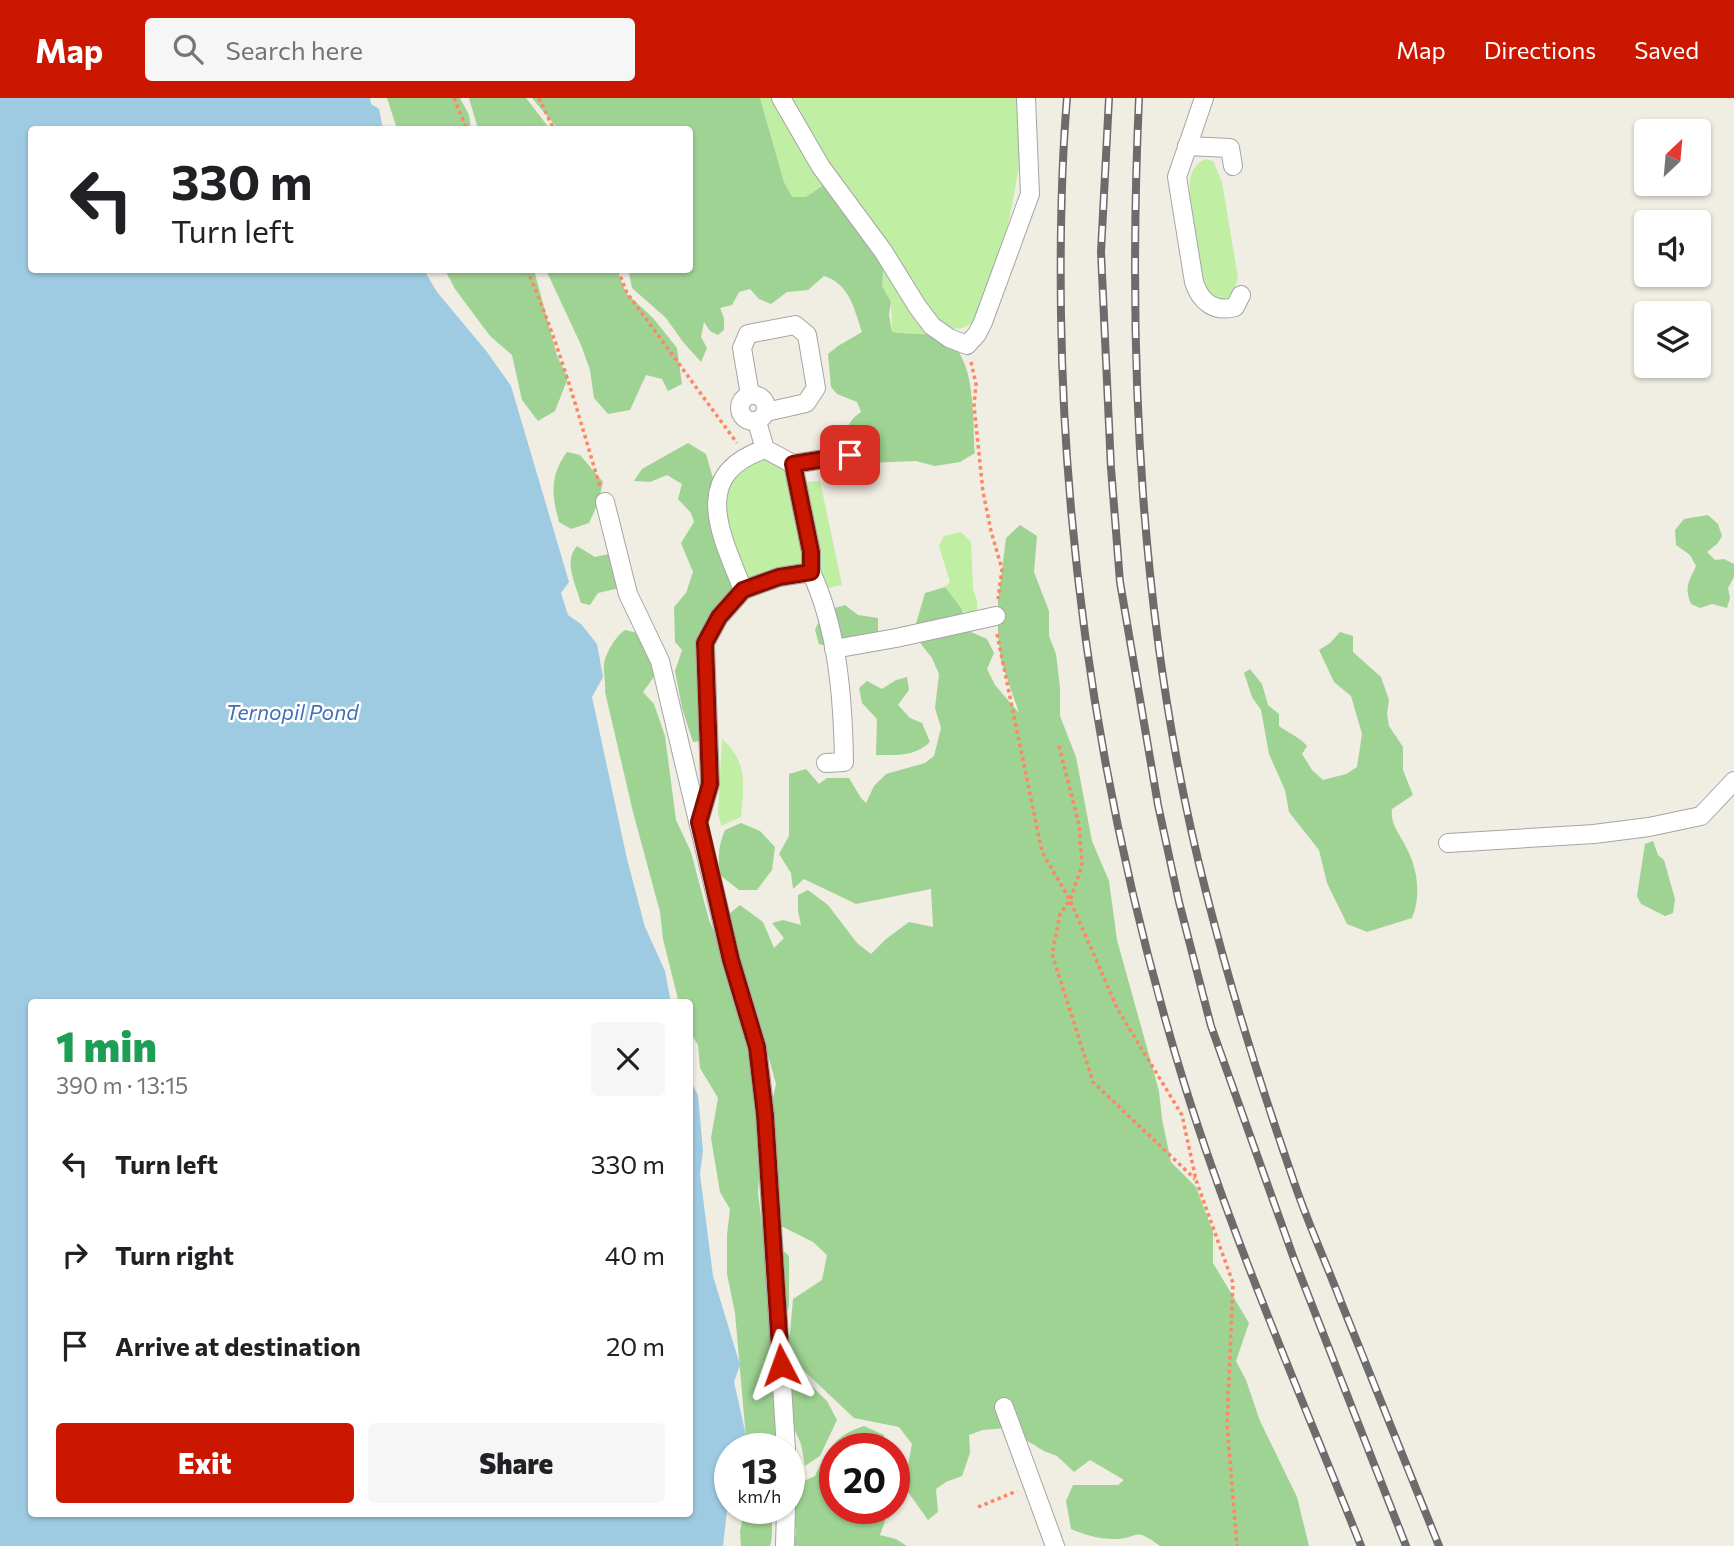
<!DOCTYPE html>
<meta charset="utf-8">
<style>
body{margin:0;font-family:Commissioner,sans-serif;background:#f6f6f6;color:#202124;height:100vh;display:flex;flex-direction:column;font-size:26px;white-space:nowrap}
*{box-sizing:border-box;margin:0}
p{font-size:23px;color:#757577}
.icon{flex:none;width:38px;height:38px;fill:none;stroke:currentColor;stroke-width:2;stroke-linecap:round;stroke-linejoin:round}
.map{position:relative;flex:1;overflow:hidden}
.side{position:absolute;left:28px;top:901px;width:665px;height:518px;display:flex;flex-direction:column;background:#fff;border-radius:7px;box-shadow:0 2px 5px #0004}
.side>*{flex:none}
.banner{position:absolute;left:28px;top:28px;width:665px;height:147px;border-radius:7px;box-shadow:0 2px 5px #0004;background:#fff;color:#202124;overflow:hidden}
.needle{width:46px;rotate:26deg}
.buttons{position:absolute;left:1634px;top:21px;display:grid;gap:14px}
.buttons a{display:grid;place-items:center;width:77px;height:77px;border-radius:7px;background:#fff;box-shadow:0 2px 5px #0004;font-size:35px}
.speed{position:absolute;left:714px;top:1335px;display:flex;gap:14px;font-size:35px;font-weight:700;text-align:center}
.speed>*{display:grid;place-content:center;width:91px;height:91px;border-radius:50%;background:#fff;box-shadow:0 2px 5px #0004;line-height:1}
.speed small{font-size:18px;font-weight:400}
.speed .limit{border:10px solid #d22;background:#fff;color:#111}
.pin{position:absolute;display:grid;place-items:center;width:60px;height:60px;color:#fff;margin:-30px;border-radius:14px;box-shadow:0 4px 10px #0006}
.me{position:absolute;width:77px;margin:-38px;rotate:356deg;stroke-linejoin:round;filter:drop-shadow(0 0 5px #0008)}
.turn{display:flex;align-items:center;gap:24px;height:147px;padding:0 28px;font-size:32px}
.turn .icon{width:91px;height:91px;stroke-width:2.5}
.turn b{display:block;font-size:49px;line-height:60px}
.round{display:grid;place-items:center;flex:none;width:74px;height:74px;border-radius:7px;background:#f6f6f6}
.overview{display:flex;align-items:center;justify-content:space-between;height:119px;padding:0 28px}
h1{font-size:42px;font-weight:800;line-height:52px;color:#1e9e55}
.action{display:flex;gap:14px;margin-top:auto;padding:14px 28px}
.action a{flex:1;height:80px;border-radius:7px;background:#cb1600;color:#fff;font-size:28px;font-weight:800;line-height:80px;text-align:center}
.action a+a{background:#f6f6f6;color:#202124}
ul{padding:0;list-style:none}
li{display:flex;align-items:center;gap:21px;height:91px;padding:0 28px}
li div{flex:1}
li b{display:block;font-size:26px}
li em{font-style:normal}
header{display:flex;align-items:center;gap:42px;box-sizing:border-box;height:98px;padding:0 35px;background:#cb1600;color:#fff}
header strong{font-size:33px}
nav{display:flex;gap:38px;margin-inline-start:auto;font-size:24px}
.search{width:490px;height:63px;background:#f6f6f6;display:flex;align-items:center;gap:18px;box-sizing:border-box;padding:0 24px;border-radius:7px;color:#757577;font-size:26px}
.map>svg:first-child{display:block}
</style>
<header>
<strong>Map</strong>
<div class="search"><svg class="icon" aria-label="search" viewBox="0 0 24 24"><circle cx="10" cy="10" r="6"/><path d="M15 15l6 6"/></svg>Search here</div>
<nav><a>Map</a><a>Directions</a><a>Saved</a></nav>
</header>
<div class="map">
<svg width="1734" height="1448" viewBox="0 0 1734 1448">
<rect width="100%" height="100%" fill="#f0ede2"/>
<!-- grass -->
<g fill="#c0efa3">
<path d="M760,0H772L825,86L806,99L792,100L784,84Z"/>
<path d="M787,0H1018C1018,21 1020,43 1019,65C1016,94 992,219 965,229C952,234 941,225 931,218L837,85Z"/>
<path d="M1205,61L1213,63L1222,84L1238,180L1230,203L1221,206C1217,202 1211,199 1209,195C1198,180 1187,101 1190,82C1192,72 1195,66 1205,61Z"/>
<path d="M884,163L940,239L892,234L891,204L882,189Z"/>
<path d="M761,359L784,369L790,381L806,456L802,466L750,483L743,479C735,456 713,400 728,378C734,370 752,364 761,359Z"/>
<path d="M820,383L842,487L824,491L802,388L807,384Z"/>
<path d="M961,434L971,444L973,491L977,503V514H963L945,489L950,484L939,448L944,438Z"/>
<path d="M722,641C748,664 744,686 741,719L721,728L718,715Z"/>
</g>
<!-- forest -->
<g fill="#9fd393">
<path d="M387,0H460L469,17L471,31H397Z"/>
<path d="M469,0H526L550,31H478Z"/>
<path d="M532,0H760L784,84L792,99H806L825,86L884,163L882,188L891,204L889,217L892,234C907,237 927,234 941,240C978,253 972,323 975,355L960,364L935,368L916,363L867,365L849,350L843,341C847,329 850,321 861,314L857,304L837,296L831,289L828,256L838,248L862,234C854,211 850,186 824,178L808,192L787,194L771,206L759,201L750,191L739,194L732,207L720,210L724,220V232L718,237L710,233L704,224L701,239L707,250L701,264L683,244L666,220L632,190L629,175L626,172H690V32L558,31Z"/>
<path d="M445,172H534L557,258L568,280L555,313L538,323L522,302L512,257L490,238L455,191Z"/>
<path d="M546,172H617L626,195L653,220L677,250L682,286L668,293L662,281L646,277L630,312L608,316L594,300L590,272L581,247Z"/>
<path d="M688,345L706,356L729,437L746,479L710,528L709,642L693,644L682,610L675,573L682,552L675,544L674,509L686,495L693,474L681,445L694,424L691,415L678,401L682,386L667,377L650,384L634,383L642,371Z"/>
<path d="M567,354L580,357L603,384L598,405L589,425L571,431L559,424C552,398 549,378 567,354Z"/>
<path d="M1708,417L1718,426L1722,438L1718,445L1707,454L1715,462L1724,461L1734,466V479L1728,490L1730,500L1727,510L1712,506L1700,510L1691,506C1684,488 1689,484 1696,468L1690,457L1676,447L1675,432L1684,421Z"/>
<path d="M1020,427L1037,438L1034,474L1049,513V538L1056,556L1060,589V618L1076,659L1092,743L1109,783L1117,842L1159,993L1162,1021L1171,1064L1196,1089L1213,1134V1165L1249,1225L1236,1263L1246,1282L1260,1323L1297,1399L1309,1448H1160C1132,1427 1140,1441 1114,1441C1099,1441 1085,1437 1071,1431L1066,1403L1073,1387H1118L1124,1382L1090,1362L1074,1374L1057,1358L1044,1353L1006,1330L983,1332L969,1337L970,1355L962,1378L946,1384L936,1391L938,1414L928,1422L908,1394V1367L912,1346L899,1329L854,1320L801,1270L784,1251L790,1235L793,1201L822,1182L827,1157L813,1144L781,1128L773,1075L776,1033L772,1004L776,986L753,903L723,821L740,807L763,824L774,850L784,840L772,825L783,822L801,827L798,813V797L808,792L828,807L857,845L871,856L886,841L909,824L933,829L931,791L856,806L804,781L793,791L791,775L779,756L789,738V676L806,671L819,686L827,680H849L861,700L866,705L874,688L886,676L925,665L934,658L941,630L935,610L939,576L932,560L913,536L925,495L945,489L961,510L971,534L987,541L994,555L987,571L995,587L1019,615L1001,563L998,538V503L1006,440Z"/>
<path d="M577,448L595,459L613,455L620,490L598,495L590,507L581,505C576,487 563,463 577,448Z"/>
<path d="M845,507L858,517L878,520V535L827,548L819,546L815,532C823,514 827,512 845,507Z"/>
<path d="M625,532L642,536L656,576L643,594L654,606L665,638L676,722L691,754L709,822L747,908L763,1023L758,1095L762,1127L769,1140L789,1158V1208L781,1234L786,1263L827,1303L837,1322L820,1358L805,1368L801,1346L792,1326L782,1351H747L735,1215L727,1176V1137L730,1111L720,1094L711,1040L718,1000L700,970L698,947L690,934V905H679L663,841L660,814L633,714L605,594C606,584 603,574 604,566C606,554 616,538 625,532Z"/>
<path d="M1340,534L1353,538V554L1381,579L1389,602L1387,616L1389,628L1403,649V672L1413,697L1392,711C1390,727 1400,736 1407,751C1418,772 1421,799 1412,820L1367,834L1347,826L1327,785L1319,752L1289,714L1285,692L1269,656L1261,612L1252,599L1244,575L1250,571L1262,586L1268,607L1279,616V628C1290,636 1298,638 1307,648L1302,656L1312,672L1323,682L1346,676L1357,669L1362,636L1351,598L1334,584L1319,552L1330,545Z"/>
<path d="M907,579L909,592L898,607L910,620L922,625L930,644C914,659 897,657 876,657L877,621L862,605L859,590L867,583L882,591L896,582Z"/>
<path d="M741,725L760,733L775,749L772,772L757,792H739L720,777C718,759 718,749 725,732Z"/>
<path d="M1653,743L1658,757L1664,762L1675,801L1673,815L1665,818L1641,806L1637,798L1645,746Z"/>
<path d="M864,1328L884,1337L886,1351H835V1410L885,1411V1423L880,1437L896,1441L907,1448H792L796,1436L792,1393L795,1387L815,1378C827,1352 835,1337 864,1328Z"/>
<path d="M745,1411H774C770,1423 774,1436 770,1448H741L740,1433Z"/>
</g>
<!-- water -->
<path fill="#9ecbe2" d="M0,0H370L371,6L379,11L383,31L32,32V172H424L437,194L487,254L511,288L569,484L561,495L568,517L581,526L597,546L603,579L592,599L627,761L645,829L665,873L671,905H32V1416H690V982L698,997L703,1053L700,1076L713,1178L740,1267L734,1284L747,1342L744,1351H730V1386L723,1448H0Z"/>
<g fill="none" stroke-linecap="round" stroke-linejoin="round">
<!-- minor casing -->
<g stroke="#a5a5a5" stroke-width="20">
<g id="minor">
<path d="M781,0L821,69L883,153L917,208L932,228L949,240L967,247L977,236L983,224L1030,96L1026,0"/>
<path d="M1204,0L1177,79L1194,184C1200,203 1214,215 1235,209L1241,197"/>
<path d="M1187,48L1230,50L1233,68"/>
<path d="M750,297L742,250L748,236L795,227L807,237L816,290L806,305L766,314"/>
<circle cx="753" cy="310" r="13"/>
<path d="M793,366L850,357"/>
<path d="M605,404L628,496L660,563L731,862L757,949L765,1016L786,1351"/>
<path d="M811,474C838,532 843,601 844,664L826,665"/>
<path d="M743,492C722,438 688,377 765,351"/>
<path d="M834,551L896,540L996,518"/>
<path d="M700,720L710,686L705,545L719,519L743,492L779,479L811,474V454L793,366L765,351L757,324"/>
<path d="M1448,745L1594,736L1649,729L1701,718L1734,683"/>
<path d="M1004,1309L1055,1448"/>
<path d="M785,1448L786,1410"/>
</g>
</g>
<!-- path -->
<g stroke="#ff8564" stroke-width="3.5" stroke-dasharray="3.5 3.5" stroke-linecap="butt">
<path d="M454,0L467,32"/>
<path d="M539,0L554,32"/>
<path d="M527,172C558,242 578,315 600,389"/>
<path d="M618,172L627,195L737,345"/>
<path d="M971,264L976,286L974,308L983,394L991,433L1002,471L998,501"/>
<path d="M997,536L1042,754L1070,802L1118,912L1182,1017L1196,1082L1233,1185L1227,1327L1237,1448"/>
<path d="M1059,648L1079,727L1082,768L1070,802L1060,816L1052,856L1093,984L1195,1081"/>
<path d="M978,1409L1017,1393"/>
</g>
<!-- minor -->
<use href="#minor" stroke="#fff" stroke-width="18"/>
<!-- rail casing -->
<g stroke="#6c6c6c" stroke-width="8">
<g id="rail">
<path d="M1067,0C1061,72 1060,145 1061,217C1065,478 1108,737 1184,985C1233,1143 1300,1295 1361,1448"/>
<path d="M1109,0L1101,154L1111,370L1120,484L1158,707L1179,804L1211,928L1294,1161L1406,1448"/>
<path d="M1139,0C1127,266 1140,539 1207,798C1231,892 1260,986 1292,1078C1306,1121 1325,1162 1341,1204C1374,1285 1406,1367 1439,1448"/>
</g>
</g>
<!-- rail -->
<use href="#rail" stroke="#fff" stroke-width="5" stroke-dasharray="16" stroke-linecap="butt"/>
</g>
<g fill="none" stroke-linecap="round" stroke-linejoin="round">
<!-- route casing -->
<g stroke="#840e00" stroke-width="18">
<path id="route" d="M781,1267L765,1017L757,949L731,862L699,724L710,686L705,545L719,519L743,492L779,479L811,474V454L793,366L850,357"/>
</g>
<!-- route -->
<use href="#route" stroke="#cb1600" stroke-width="12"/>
</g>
<g text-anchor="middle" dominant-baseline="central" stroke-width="5" stroke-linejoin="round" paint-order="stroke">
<!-- water labels -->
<g font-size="21" font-style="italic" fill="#416fb7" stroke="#fff">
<text x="292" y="613">Ternopil Pond</text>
</g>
</g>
</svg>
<div class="buttons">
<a><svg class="needle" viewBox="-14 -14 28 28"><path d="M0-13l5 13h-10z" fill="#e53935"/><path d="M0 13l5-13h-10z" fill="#757577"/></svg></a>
<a><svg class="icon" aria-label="sound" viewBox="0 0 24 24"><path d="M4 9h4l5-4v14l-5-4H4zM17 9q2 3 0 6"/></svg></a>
<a><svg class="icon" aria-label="layers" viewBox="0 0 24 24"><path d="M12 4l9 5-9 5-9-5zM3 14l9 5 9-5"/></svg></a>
</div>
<div class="speed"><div>13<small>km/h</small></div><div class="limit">20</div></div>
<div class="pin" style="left:850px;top:357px;background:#d93025"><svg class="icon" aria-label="arrive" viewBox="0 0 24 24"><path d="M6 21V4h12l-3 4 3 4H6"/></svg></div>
<svg class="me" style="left:781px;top:1267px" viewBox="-20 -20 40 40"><path d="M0-17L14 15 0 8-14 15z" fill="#cb1600" stroke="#fff" stroke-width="4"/></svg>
<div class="banner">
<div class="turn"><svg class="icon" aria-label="left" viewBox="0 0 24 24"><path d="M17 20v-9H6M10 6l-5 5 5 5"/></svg><div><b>330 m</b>Turn left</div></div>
</div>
<section class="side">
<div class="overview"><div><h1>1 min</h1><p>390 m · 13:15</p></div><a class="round"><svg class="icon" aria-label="close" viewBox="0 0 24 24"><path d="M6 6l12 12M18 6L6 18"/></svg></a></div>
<ul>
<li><svg class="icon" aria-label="left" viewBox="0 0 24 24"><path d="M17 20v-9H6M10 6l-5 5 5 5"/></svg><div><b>Turn left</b></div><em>330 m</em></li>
<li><svg class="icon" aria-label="right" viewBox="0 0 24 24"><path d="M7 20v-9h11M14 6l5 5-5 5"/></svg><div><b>Turn right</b></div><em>40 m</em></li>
<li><svg class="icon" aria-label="arrive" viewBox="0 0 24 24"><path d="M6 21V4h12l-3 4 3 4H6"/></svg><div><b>Arrive at destination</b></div><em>20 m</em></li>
</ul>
<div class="action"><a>Exit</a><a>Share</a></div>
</section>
</div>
